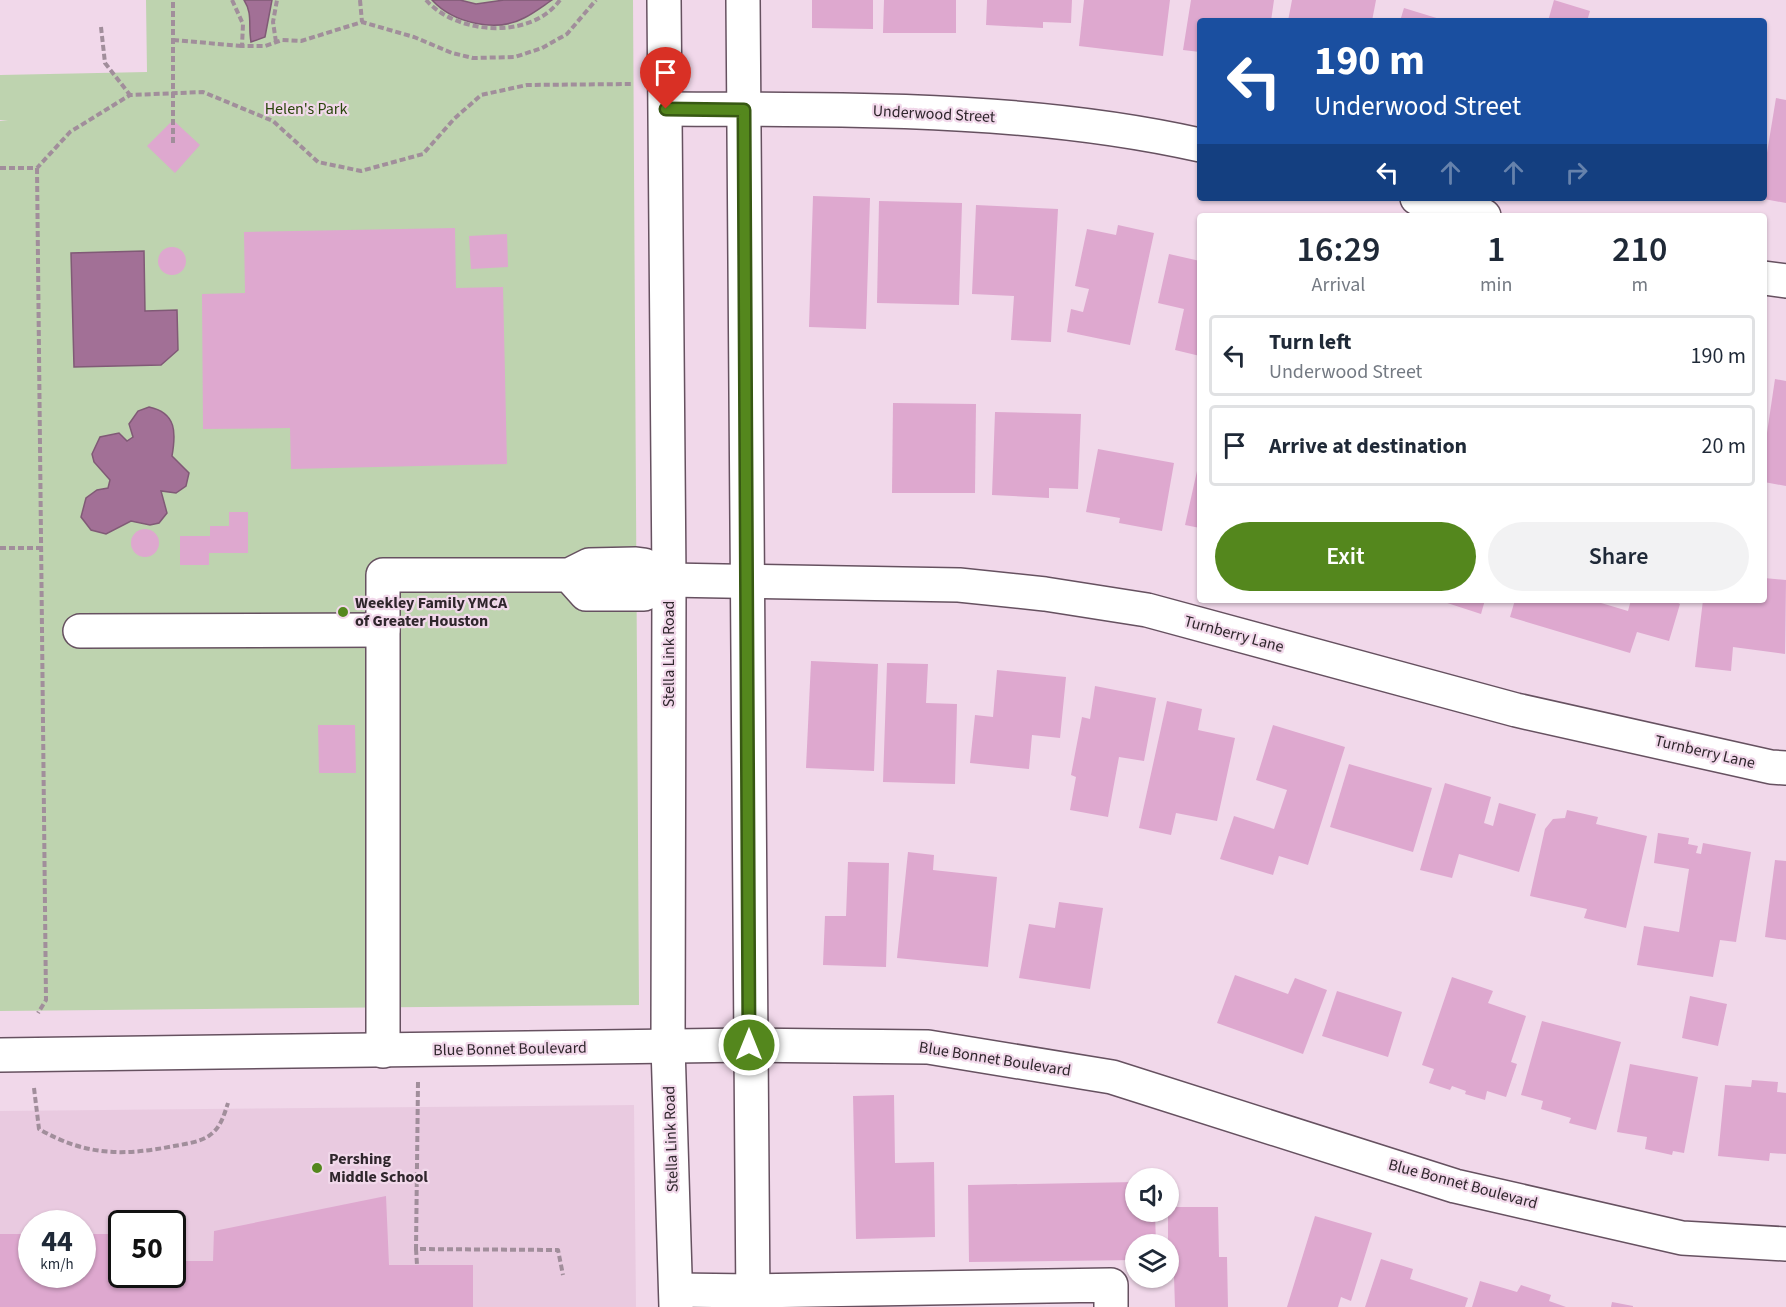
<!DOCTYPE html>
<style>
body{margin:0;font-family:"Source Sans 3",sans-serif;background:#f2f2f3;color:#1f2937;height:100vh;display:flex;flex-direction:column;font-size:22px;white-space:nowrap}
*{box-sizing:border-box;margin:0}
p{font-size:20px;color:#747a83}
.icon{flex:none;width:33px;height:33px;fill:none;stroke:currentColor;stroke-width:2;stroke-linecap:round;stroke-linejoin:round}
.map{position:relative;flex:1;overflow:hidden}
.sheet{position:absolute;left:1197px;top:213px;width:570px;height:390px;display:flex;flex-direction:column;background:#fff;border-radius:6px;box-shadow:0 2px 4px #0004}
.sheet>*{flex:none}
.guide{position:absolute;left:1197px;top:18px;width:570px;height:183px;border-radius:6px;box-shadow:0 2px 4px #0004;background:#1a4fa0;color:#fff;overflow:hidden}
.fabs{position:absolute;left:1125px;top:1168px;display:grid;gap:12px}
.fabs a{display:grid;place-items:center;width:54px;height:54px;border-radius:50%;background:#fff;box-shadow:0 2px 4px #0004;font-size:30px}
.speed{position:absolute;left:18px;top:1210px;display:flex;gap:12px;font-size:30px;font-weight:700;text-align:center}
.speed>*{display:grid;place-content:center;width:78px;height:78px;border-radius:50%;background:#fff;box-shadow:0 2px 4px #0004;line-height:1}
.speed small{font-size:15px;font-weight:400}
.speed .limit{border:3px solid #111;border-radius:9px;background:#fff;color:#111}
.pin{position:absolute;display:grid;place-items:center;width:51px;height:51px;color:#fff;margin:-62px -26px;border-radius:50% 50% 50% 0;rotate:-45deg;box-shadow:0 0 6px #0007}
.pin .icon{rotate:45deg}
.me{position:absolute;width:66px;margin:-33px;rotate:0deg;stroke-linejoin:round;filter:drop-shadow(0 0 4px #0008)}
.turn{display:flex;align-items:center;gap:21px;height:126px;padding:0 18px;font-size:27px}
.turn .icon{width:78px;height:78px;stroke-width:2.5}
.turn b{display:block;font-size:42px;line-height:51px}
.lanes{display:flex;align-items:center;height:57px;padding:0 18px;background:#0003;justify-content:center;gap:30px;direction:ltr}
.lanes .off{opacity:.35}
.eta{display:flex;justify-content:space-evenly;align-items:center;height:102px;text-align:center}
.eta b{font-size:36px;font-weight:600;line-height:42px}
.button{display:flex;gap:12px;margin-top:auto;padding:12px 18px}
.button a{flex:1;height:69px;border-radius:36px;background:#54871d;color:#fff;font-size:24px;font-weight:600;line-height:69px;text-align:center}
.button a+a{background:#f2f2f3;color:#1f2937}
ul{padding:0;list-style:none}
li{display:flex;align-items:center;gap:18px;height:81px;margin:0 12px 9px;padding:0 6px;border:3px solid #e0e1e3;border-radius:6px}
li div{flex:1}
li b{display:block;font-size:22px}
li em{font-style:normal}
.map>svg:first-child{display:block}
</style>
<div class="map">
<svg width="1786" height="1307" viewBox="0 0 1786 1307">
<rect width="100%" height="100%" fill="#f1d8ea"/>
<!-- built -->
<path fill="#e9cae0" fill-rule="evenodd" d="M634,1105L636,1307H0V1111ZM32,1224H82V1275H32ZM122,1224H172V1275H122Z"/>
<!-- green -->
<path fill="#bed3af" d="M146,0H633L639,1005L0,1011V121H8L0,120V75L147,72Z"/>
<!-- water -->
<g fill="#a27096" stroke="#805a76" stroke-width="1.5">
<path d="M244,0H272L265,37L251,42C248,26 253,14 244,0Z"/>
<path d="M432,0H460L476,4L504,0H552C543,6 534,13 524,18C496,33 453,23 432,0Z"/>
<path d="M144,251L145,311L177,310L178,350L161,365L74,367L71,253Z"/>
<path d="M149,407C177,413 176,433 172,456L189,473L186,486L176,493L161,491L167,513L159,523L150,525L131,521L106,534L91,530L81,517L86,498L97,490L108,488L110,480L94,462L92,454L100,437L119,433L127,441L133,437L129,424L138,411Z"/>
</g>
<!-- building -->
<g fill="#dea8cf">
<path d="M812,0H873V29L812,28Z"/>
<path d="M884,0H956V33H883Z"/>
<path d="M987,0H1072L1071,23L1043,22V28L986,25Z"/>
<path d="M1084,0H1170L1163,56L1079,46Z"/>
<path d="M1191,0H1274L1271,21H1200V52L1183,50Z"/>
<path d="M1292,0H1376L1372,21H1288Z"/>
<path d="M1554,0L1590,11L1587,21H1548Z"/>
<path d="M1404,8L1443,20V21H1400Z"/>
<path d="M1776,98L1786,100V203L1764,199V171Z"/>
<path d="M173,120L200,145L175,173L147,146Z"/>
<path d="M813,196L870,198L866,329L809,327Z"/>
<path d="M879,201L962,203L959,305L877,303Z"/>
<path d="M976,205L1058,209L1051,342L1011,340L1014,296L972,294Z"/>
<path d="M1118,225L1154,233L1130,345L1067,332L1071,309L1083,312L1089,289L1075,286L1087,229L1116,235Z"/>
<path d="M455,228L456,288L503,287L507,464L291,469L290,428L203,429L202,294L245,293L244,232Z"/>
<path d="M507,234L508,267L471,269L469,236Z"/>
<circle cx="172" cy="261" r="14"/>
<path d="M1169,254L1200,261V356L1175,350L1184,309L1158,303Z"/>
<path d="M1775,379L1786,381V486L1764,482V453Z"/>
<path d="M893,403L976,404L975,493H892Z"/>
<path d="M995,412L1081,414L1078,489L1049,488V498L992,495Z"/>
<path d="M1098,449L1174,463L1162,531L1119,523L1120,518L1086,512Z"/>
<path d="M1199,462H1200V528L1185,525Z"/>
<path d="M229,512H248V553H209V565H180V536H210V526H229Z"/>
<circle cx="145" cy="543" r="14"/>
<path d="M1764,578L1786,580L1785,654L1733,647L1731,671L1695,667L1703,600H1764Z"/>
<path d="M1438,600H1485L1481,614Z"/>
<path d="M1515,600H1591L1628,611L1631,600H1673L1680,604L1669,641L1637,632L1630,653L1510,617Z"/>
<path d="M811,661L878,664L874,771L806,768Z"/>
<path d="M887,663L928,664L926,703L957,704L955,784L883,782Z"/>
<path d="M997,670L1066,677L1060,738L1032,735L1029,769L970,763L975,715L993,717Z"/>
<path d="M1095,686L1156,698L1144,761L1119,757L1108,817L1070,810L1076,777L1071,775L1082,717L1090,719Z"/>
<path d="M1167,701L1202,709L1198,730L1235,738L1217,821L1176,813L1171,835L1139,828Z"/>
<path d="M318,725H355L356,773H319Z"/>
<path d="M1273,725L1345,747L1308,865L1279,856L1273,875L1220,859L1234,816L1274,829L1287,790L1256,780Z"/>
<path d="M1349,764L1432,788L1413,852L1330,827Z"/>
<path d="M1445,783L1491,797L1484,823L1493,826L1499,803L1536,814L1519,872L1459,854L1452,878L1420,870Z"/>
<path d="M1567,810L1598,817L1596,824L1647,836L1626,928L1584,918L1587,909L1530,896L1545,829L1553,819L1565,818Z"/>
<path d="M1658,833L1689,838L1688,844L1698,846L1696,853L1701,854L1703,843L1751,852L1736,942L1720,940L1713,977L1637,965L1644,926L1679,932L1689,869L1654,863Z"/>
<path d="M908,852L934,855L933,870L997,877L988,967L897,958Z"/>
<path d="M1775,860L1786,861V940L1765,937Z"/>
<path d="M848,862L889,863L886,967L823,965L825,916H846Z"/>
<path d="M1059,902L1103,908L1090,989L1019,978L1029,924L1055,928Z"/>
<path d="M1235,975L1288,994L1295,978L1327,990L1303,1054L1217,1023Z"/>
<path d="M1452,977L1493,991L1488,1003L1526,1016L1511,1062L1517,1064L1506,1097L1487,1091L1485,1100L1465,1094L1466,1091L1452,1086L1450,1090L1429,1083L1434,1069L1422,1065Z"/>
<path d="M1337,991L1402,1012L1388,1057L1322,1036Z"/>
<path d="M1690,996L1727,1004L1718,1046L1682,1038Z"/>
<path d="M1542,1021L1621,1042L1596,1130L1569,1123L1571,1118L1541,1109L1543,1101L1521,1095Z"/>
<path d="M1630,1064L1698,1077L1684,1153L1673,1151L1672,1155L1645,1149L1647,1137L1617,1132Z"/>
<path d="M1752,1080L1778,1082L1777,1092L1786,1093V1154L1770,1153L1769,1161L1718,1156L1725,1085L1751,1087Z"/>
<path d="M894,1095L895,1163L934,1162L935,1237L856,1239L853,1096Z"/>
<path d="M1136,1182V1212H1155L1156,1245H1136V1260L969,1262L968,1185Z"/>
<path d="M386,1196L389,1265H473V1307H0V1234H32V1275H82V1234H122V1275H172V1261H213L214,1231Z"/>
<path d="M1168,1207H1218L1219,1257H1227L1228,1307H1175L1174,1276H1168Z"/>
<path d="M1315,1216L1372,1233L1351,1301L1341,1297L1338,1307H1287Z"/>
<path d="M1381,1259L1413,1269L1410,1279L1468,1298L1465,1307H1365Z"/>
<path d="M1480,1281L1517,1292L1521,1285L1551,1295L1549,1301L1566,1307H1472Z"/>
<path d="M1612,1302L1633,1306V1307H1611Z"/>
</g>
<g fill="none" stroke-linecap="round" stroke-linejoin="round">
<!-- minor casing -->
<g stroke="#665160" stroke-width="36">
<g id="minor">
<path d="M666,109C843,110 1026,106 1200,145"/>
<path d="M1417,198L1484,216"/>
<path d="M1764,278L1786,281"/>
<path d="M669,580L959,585L1045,594L1147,610L1516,710L1771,767L1786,768"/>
<path d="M80,631L383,630"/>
<path d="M383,1051V575H569L589,565L636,564L644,565L669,580L644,594H586L569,575"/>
<path d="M0,1055L749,1045L928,1047L1112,1077L1455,1186L1682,1238L1786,1244"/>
<path d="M752,1291L1111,1285V1307"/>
</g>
</g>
<!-- major casing -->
<g stroke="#665160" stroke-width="36">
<g id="major">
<path d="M664,0L669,580L668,1046L676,1307"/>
<path d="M743,0L753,1307"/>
<path d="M676,1290L752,1291"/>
</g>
</g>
<!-- path -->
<g stroke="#a18e9b" stroke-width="4" stroke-dasharray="6 3" stroke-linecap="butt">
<path d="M232,0L243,24L242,46H265L282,40L301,41L362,22L414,37L452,53L473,58L515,57L542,48L567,34L596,0"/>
<path d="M360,0L362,22"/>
<path d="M426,0C457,35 531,40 560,0"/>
<path d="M101,27L105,63L130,95"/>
<path d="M173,40L242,46"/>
<path d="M276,42L273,22L277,0"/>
<path d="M173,143V0"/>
<path d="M0,168H37L70,132L130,95L203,92L273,121L318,162L361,171L423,154L454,119L481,95L527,85L632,84"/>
<path d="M37,168L46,1000L38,1013"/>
<path d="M0,548H41"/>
<path d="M418,1082L416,1249L558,1250L563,1275"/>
<path d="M34,1088L39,1129C86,1156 123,1156 174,1146C185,1144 201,1142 210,1135C221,1127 224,1115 228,1103"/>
<path d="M416,1249L417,1265"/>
</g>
<!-- minor -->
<use href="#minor" stroke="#fff" stroke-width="33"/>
<!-- major -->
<use href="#major" stroke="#fff" stroke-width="33"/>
</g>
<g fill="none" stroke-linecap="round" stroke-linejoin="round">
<!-- route casing -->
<g stroke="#375813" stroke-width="15">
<path id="route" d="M666,109L744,110L749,1045"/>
</g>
<!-- route -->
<use href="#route" stroke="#54871d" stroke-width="10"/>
</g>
<!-- markers -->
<g fill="#54871d" stroke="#f1d8ea" stroke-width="2">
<circle cx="343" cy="612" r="6"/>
<circle cx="317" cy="1168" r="6"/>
</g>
<g text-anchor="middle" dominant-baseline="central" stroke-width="4.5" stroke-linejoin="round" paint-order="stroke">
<!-- park labels -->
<g font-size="16" fill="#29450b" stroke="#f1d8ea">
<text x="306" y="109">Helen's Park</text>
</g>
<!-- street labels -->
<g font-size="16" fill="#2f262c" stroke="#f1d8ea">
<text transform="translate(934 114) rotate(3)">Underwood Street</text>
<text transform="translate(1234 634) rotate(15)">Turnberry Lane</text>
<text transform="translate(669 654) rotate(-90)">Stella Link Road</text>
<text transform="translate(1705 752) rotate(13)">Turnberry Lane</text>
<text transform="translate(510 1049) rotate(-1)">Blue Bonnet Boulevard</text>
<text transform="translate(995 1059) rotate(9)">Blue Bonnet Boulevard</text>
<text transform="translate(671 1139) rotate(-92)">Stella Link Road</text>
<text transform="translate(1463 1184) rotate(15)">Blue Bonnet Boulevard</text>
</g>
<!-- poi labels -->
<g font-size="16" font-weight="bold" fill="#2f262c" stroke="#f1d8ea" text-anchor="start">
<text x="355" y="603">Weekley Family YMCA<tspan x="355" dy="18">of Greater Houston</tspan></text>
<text x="329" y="1159">Pershing<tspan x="329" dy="18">Middle School</tspan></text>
</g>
</g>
</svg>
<div class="fabs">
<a><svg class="icon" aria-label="sound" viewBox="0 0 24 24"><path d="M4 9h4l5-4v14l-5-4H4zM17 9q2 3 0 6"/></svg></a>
<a><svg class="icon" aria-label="layers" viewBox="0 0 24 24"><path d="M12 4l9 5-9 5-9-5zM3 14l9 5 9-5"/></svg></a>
</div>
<div class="speed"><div>44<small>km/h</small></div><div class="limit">50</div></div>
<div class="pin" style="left:666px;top:109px;background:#d93025"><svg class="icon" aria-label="arrive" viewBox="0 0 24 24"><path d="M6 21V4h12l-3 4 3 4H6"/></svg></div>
<svg class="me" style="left:749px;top:1045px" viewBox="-20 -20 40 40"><circle r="17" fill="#54871d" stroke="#fff" stroke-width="3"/><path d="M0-11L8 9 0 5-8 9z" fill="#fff"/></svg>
<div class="guide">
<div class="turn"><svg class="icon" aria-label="left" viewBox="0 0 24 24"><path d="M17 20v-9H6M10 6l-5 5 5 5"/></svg><div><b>190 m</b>Underwood Street</div></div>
<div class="lanes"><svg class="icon" aria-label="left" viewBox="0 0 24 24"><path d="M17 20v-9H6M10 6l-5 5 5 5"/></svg><svg class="icon off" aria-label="ahead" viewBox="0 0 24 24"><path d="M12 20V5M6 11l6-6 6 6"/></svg><svg class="icon off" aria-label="ahead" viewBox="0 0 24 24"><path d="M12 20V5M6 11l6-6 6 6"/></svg><svg class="icon off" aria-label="right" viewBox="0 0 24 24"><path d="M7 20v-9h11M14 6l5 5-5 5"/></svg></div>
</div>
<section class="sheet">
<div class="eta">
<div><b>16:29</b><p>Arrival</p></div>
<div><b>1</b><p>min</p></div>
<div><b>210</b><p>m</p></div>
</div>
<ul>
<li><svg class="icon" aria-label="left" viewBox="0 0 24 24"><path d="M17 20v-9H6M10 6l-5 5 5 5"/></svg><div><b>Turn left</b><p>Underwood Street</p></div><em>190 m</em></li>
<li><svg class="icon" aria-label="arrive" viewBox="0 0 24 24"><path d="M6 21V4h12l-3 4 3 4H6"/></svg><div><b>Arrive at destination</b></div><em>20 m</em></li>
</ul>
<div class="button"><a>Exit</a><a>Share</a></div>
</section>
</div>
